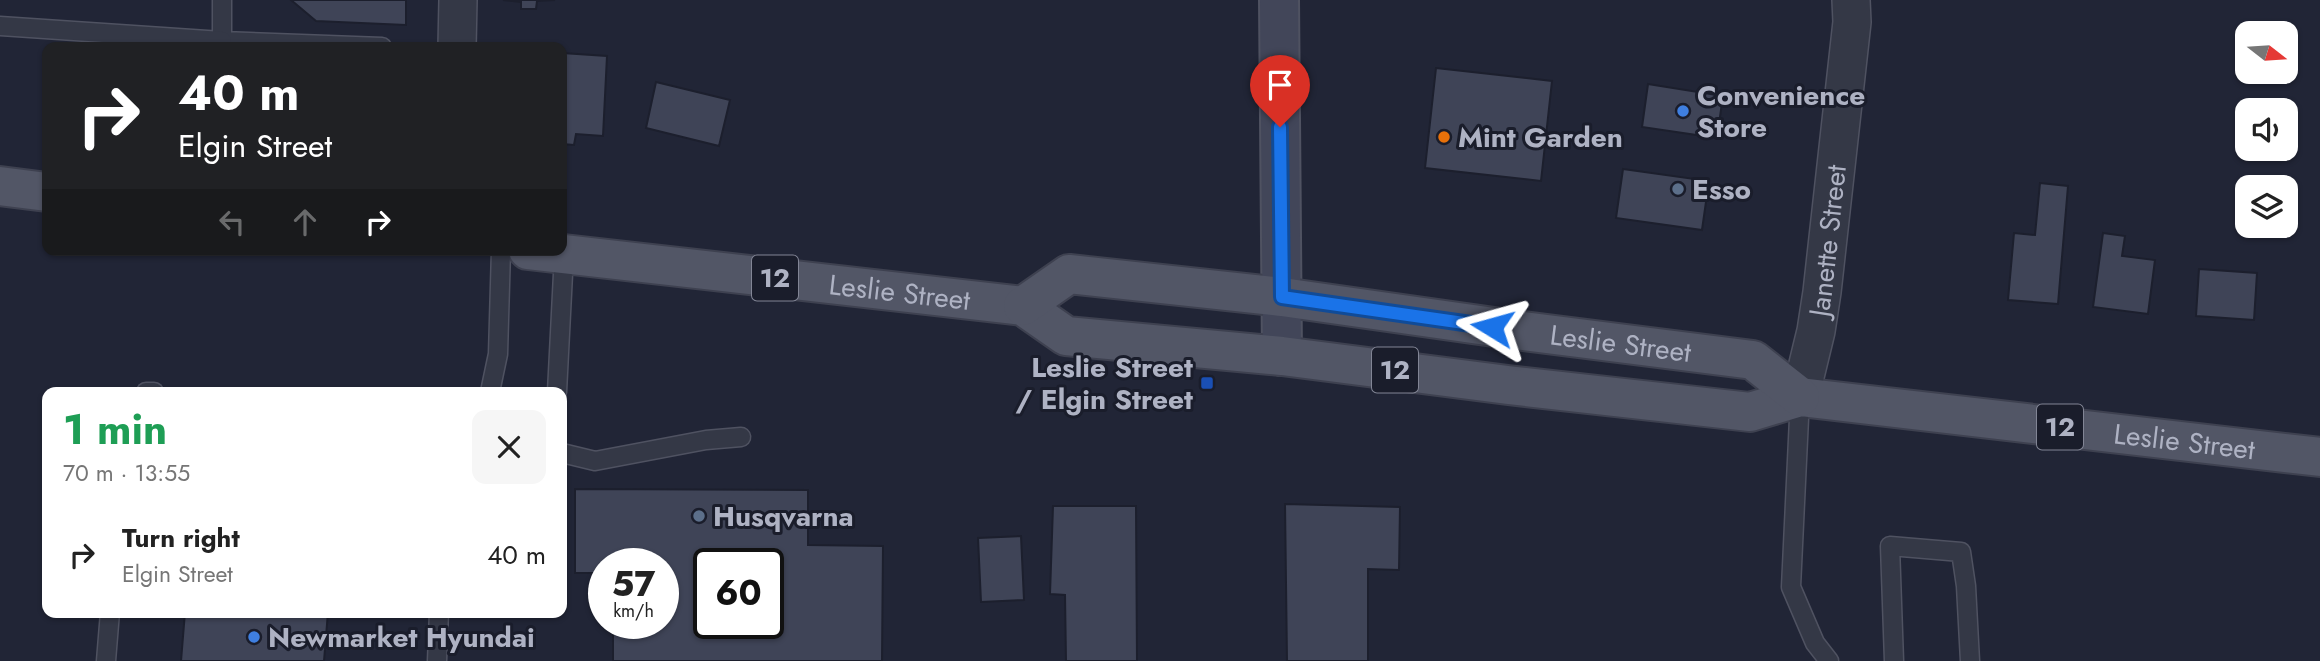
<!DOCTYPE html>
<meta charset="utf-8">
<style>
body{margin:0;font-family:Jost,sans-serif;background:#f6f6f6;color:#222;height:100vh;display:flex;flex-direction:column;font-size:26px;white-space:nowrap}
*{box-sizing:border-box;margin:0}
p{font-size:23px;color:#767676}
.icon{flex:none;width:38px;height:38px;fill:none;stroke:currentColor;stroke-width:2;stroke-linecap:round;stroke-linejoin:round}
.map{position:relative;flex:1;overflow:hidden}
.sheet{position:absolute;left:42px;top:387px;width:525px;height:231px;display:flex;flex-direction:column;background:#fff;border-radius:14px;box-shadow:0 2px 5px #0004}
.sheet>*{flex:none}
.hud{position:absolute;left:42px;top:42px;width:525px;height:214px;border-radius:14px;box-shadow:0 2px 5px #0004;background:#202124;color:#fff;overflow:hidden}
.needle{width:46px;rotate:107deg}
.fabs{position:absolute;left:2235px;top:21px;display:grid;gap:14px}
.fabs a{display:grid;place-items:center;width:63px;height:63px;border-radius:14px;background:#fff;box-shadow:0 2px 5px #0004;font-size:35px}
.speed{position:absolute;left:588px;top:548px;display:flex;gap:14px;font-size:35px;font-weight:700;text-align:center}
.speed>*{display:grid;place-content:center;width:91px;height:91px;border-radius:50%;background:#fff;box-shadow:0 2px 5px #0004;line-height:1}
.speed small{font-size:18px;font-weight:400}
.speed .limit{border:4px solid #111;border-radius:10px;background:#fff;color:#111}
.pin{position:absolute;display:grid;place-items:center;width:60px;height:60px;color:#fff;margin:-72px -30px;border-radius:50% 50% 50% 0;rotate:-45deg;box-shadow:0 0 7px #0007}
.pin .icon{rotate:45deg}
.me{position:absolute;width:77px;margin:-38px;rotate:278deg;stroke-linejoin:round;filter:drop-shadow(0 0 5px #0008)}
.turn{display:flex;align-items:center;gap:24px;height:147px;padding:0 21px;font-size:32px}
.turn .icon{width:91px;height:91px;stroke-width:2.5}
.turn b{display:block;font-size:49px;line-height:60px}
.lanes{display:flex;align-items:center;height:66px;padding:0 21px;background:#0003;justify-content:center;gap:35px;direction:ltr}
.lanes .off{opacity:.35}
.round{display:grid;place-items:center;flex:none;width:74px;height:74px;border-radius:14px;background:#f6f6f6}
.overview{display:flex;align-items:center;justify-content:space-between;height:119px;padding:0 21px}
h1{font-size:42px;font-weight:700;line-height:52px;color:#1e9e55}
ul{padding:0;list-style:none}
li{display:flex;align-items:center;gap:21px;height:98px;padding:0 21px}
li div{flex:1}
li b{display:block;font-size:26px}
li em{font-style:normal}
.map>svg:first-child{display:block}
</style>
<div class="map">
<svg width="2320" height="661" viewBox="0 0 2320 661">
<rect width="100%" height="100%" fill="#212536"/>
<!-- building -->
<g fill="#3f4457" stroke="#1c1f2d" stroke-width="2" fill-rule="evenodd">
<path d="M291,0H406V25L316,21Z"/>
<path d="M503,0H555L537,1L536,9H521V2Z"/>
<path d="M562,53L607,56L603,136L576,134L574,145L562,144Z"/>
<path d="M1436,68L1552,81L1541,181L1425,168Z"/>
<path d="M656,82L730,100L719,146L646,128Z"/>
<path d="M1648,84L1723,96L1717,138L1642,127Z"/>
<path d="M1623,169L1709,181L1702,230L1616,218Z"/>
<path d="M2040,183L2068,186L2058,304L2008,300L2014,233L2035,235Z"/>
<path d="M2103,233L2125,236L2122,256L2155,260L2148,314L2093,307Z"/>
<path d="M2199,269L2257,273L2254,320L2196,316Z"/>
<path d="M575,489L808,490V545L883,546L882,661H613V623H663V564H604V573H575ZM709,564H768V623H709Z"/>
<path d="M1285,504L1400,507L1399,570L1368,569V661H1287Z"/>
<path d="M1053,506H1136L1137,661H1066L1065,595L1050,594Z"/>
<path d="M1021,536L1024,600L981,602L978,538Z"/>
<path d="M185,612H328L324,661H181Z"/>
</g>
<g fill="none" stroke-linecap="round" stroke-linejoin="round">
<!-- lane casing -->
<g stroke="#4f5261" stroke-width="21">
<g id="lane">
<path d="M222,0V41L382,47"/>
<path d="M0,26L222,41"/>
<path d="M146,392H154"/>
<path d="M490,392L498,354L501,250"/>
<path d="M557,392L564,254"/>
<path d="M1800,397L1791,587L1815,643L1829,661"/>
<path d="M562,453L595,461L706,440L741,437"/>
<path d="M106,661L110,612"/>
<path d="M437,661L439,612"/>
<path d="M1894,661L1890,546L1961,552L1966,586L1970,661"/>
</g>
</g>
<!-- street casing -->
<g stroke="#4f5261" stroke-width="40">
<g id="street">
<path d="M457,47L458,0"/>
<path id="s1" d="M1800,397L1816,331L1822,292L1852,22L1851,0"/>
</g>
</g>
<!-- secondary casing -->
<g stroke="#4f5261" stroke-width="42">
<path id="secondary" d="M1279,0L1282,356"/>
</g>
<!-- primary casing -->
<g stroke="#3e4150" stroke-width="42">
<g id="primary">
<path d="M0,186L47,192"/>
<path id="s2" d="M528,250L1023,306L1066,336L1282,356L1508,385L1750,412L1800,397L2320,457"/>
<path id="s3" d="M1023,306L1069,274L1282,297L1515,330L1753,360L1800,397"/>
</g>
</g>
<!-- lane -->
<use href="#lane" stroke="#343846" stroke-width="18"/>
<!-- street -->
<use href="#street" stroke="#343846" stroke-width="37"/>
<!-- secondary -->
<use href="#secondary" stroke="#424659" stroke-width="38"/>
<!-- primary -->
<use href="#primary" stroke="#525666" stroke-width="38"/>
</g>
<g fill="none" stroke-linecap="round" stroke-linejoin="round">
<!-- route casing -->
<g stroke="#114b97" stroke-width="18">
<path id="route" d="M1280,127L1282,297L1492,327"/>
</g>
<!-- route -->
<use href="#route" stroke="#1a73e8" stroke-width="12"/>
</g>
<!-- markers -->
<g fill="#3f7fe0" stroke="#1a1d2b" stroke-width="2.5">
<circle cx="1683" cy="111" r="7"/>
<circle cx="254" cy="637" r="7"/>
</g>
<circle fill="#e8710a" stroke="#1a1d2b" stroke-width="2.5" cx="1444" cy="137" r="7"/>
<g fill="#5c6f8a" stroke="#1a1d2b" stroke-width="2.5">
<circle cx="1678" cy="189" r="7"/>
<circle cx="699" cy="516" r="7"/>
</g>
<rect fill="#1a4fb4" stroke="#1a1d2b" stroke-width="2.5" x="1200" y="376" width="14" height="14" rx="3.5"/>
<g text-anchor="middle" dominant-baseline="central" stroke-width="6" stroke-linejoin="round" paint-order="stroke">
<!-- shield labels -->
<g fill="#1a1d2b" stroke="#828595" stroke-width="2">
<rect x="752" y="255.5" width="46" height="45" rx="5"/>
<rect x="1372" y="347.5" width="46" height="45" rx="5"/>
<rect x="2037" y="404.5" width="46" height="45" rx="5"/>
</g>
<g font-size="26" font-weight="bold" fill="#aeb2c3">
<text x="775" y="278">12</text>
<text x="1395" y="370">12</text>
<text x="2060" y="427">12</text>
</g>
<!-- poi labels -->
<g font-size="28" font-weight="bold" fill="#aeb2c3" stroke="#1a1d2b" text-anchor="start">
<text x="1697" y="95">Convenience<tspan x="1697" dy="32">Store</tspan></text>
<text x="1458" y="137">Mint Garden</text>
<text x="1692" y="189">Esso</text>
<text x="1193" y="367" text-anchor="end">Leslie Street<tspan x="1193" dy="32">/ Elgin Street</tspan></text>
<text x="713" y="516">Husqvarna</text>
<text x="268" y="637">Newmarket Hyundai</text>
</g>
<!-- street labels -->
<g font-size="28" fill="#aeb2c3" stroke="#1a1d2b">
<text stroke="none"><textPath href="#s1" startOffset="159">Janette Street</textPath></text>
<text stroke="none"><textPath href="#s2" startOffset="374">Leslie Street</textPath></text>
<text stroke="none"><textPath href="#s3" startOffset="612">Leslie Street</textPath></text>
<text stroke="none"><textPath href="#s2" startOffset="1678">Leslie Street</textPath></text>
</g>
</g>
</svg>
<div class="fabs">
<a><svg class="needle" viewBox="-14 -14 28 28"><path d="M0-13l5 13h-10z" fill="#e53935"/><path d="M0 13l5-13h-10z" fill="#767676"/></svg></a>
<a><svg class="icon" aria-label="sound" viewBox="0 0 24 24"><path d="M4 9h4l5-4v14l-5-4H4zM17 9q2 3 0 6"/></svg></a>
<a><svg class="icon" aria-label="layers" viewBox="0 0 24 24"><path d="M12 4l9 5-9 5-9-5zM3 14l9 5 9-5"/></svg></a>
</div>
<div class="speed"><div>57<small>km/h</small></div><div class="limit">60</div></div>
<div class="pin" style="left:1280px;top:127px;background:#d93025"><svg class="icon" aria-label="arrive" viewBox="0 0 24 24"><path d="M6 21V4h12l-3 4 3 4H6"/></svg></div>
<svg class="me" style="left:1492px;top:327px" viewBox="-20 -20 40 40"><path d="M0-17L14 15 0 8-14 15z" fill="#1a73e8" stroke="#fff" stroke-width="4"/></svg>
<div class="hud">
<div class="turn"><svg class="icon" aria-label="right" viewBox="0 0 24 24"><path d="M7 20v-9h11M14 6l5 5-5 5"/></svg><div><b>40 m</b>Elgin Street</div></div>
<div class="lanes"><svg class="icon off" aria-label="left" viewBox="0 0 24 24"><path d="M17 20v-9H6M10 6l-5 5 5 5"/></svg><svg class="icon off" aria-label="ahead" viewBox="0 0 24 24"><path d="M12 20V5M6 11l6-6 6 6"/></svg><svg class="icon" aria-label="right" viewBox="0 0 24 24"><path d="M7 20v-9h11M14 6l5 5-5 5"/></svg></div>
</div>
<section class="sheet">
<div class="overview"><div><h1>1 min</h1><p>70 m · 13:55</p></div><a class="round"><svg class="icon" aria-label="close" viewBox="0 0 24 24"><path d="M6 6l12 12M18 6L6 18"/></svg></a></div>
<ul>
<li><svg class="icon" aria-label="right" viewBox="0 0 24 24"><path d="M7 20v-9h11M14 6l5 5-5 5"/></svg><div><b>Turn right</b><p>Elgin Street</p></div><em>40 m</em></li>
</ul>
</section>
</div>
